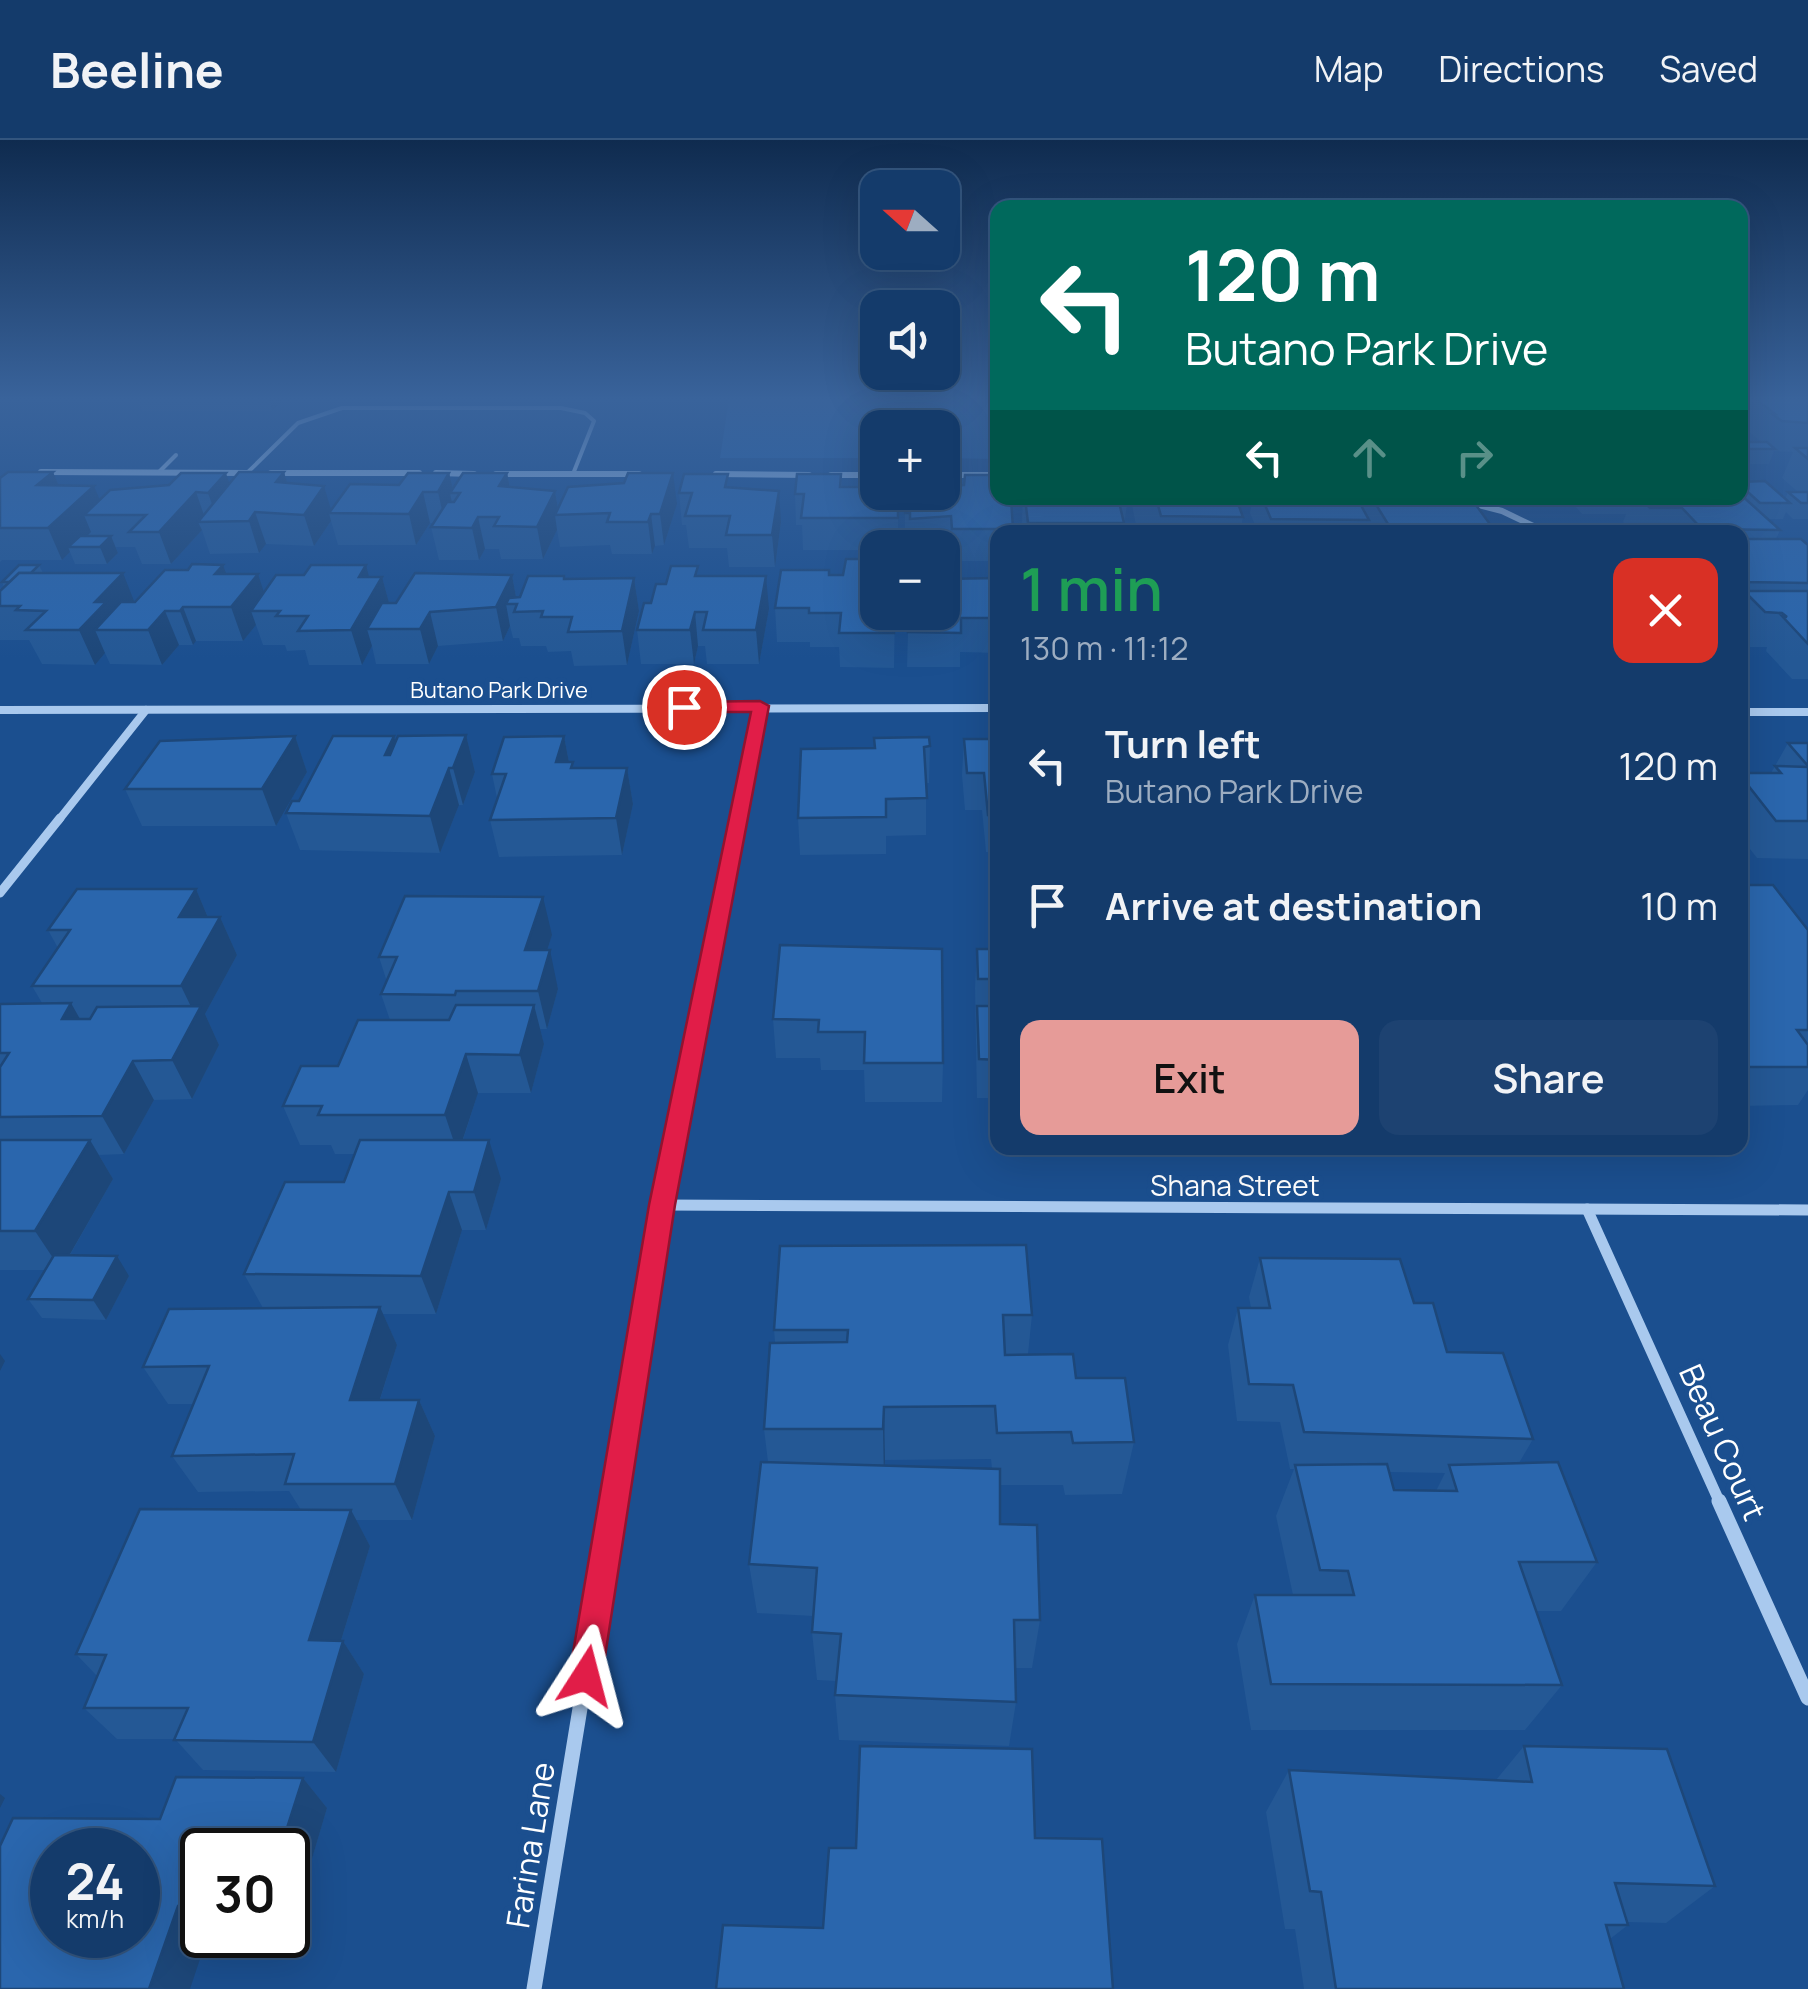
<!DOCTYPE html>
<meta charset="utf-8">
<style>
body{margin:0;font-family:Manrope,sans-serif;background:#1d4271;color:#f1f3f6;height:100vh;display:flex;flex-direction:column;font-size:38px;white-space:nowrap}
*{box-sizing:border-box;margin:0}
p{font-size:32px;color:#9dadc1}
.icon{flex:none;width:55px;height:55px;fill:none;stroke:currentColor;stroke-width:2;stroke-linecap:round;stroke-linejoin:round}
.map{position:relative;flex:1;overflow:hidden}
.sheet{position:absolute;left:990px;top:385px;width:758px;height:630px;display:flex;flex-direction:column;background:#143b6b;border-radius:20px;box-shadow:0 10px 40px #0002,0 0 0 2px #33557e}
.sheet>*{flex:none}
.banner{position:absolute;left:990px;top:60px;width:758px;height:305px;border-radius:20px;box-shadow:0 10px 40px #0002,0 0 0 2px #33557e;background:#00695c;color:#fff;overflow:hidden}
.needle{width:65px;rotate:291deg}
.fabs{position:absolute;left:860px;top:30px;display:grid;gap:20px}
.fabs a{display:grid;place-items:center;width:100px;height:100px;border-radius:20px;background:#143b6b;box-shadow:0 10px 40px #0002,0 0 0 2px #33557e;font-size:50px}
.speed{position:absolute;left:30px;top:1688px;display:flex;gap:20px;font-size:50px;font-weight:700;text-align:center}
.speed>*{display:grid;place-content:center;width:130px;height:130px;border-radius:50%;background:#143b6b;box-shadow:0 10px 40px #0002,0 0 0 2px #33557e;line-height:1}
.speed small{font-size:25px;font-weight:400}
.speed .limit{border:5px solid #111;border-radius:15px;background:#fff;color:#111}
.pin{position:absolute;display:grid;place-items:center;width:85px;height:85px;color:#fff;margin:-42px;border:5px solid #fff;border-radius:50%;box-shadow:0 2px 10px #0007}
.me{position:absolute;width:110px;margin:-55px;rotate:9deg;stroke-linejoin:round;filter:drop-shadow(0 0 8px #0008)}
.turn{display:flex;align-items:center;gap:35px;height:210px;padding:0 30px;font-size:45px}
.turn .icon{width:130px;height:130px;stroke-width:2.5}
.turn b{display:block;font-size:70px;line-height:85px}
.lanes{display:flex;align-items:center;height:95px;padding:0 30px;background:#0003;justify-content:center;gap:50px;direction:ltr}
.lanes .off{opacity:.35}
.round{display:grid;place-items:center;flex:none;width:105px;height:105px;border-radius:20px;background:#1d4271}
.overview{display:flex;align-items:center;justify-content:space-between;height:170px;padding:0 30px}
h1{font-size:60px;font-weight:600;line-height:75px;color:#1e9e55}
.primary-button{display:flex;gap:20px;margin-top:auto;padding:20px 30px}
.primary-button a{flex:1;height:115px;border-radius:20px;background:#e69b98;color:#111;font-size:40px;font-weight:600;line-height:115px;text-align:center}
.primary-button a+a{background:#1d4271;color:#f1f3f6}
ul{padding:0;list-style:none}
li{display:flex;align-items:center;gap:30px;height:140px;padding:0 30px}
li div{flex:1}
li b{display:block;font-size:38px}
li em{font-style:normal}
header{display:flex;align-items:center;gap:60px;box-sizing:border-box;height:140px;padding:0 50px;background:#143b6b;border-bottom:2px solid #33557e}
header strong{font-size:48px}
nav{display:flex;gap:55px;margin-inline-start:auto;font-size:35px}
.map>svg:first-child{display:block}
</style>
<header>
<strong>Beeline</strong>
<nav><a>Map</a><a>Directions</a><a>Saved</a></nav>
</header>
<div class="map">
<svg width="1808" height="1849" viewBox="0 0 1808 1849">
<rect width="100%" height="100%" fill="#1b4f8f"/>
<!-- green -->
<path fill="#2461a8" d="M729,259H997V319L943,318L942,288H878L877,318H720Z"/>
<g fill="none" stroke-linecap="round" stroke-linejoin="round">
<!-- lane -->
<g stroke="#a9c9ee" stroke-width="4">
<path d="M158,333L176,315"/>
<path d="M247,333L298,283L342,268H561L585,273L594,281L573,334"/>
</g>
<!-- street-far4 -->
<g stroke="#a9c9ee" stroke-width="6">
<path d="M41,332L249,333"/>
<path d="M271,333H419"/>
<path d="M436,333L474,334"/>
<path d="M496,334H639"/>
<path d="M716,334L809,335"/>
<path d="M831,335H878"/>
<path d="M942,335H998"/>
<path d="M1451,358L1502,371L1546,392"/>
</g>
<!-- street-far3 -->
<g stroke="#a9c9ee" stroke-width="8">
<path d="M0,570L998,568"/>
<path d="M1740,572H1808"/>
<path d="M58,681L146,570"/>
<path d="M738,681L761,567"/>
</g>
<!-- street-far2 -->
<g stroke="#a9c9ee" stroke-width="9">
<path d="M0,753L60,678"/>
<path d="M679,981L739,678"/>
</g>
<!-- street-far1 -->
<g stroke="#a9c9ee" stroke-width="11">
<path d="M662,1065L1808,1070"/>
<path d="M1587,1069L1720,1363"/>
<path d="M613,1363L679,978"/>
</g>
<!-- street -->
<g stroke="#a9c9ee" stroke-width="15">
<path d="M1719,1361L1808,1558"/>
<path d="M534,1849L614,1361"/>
</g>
</g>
<!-- wall -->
<g fill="#245895" fill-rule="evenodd">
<path d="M138,259H284L272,271H142Z"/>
<path d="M1740,259H1808V379H1793L1786,372L1783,379H1768L1780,390L1776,399L1808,405V539H1792L1766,511L1767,507H1749L1740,496V392H1632L1623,382L1626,374H1582L1568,358H1740V342L1785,359L1788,352H1798L1782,338L1793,312L1774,311L1769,324H1740L1743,326L1740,333V302L1760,301L1740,284Z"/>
<path d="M53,332L58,345L100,360L229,344L284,332L287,343L331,370L399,345L449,333L453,349L507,333L510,347L555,351L558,368L677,364L664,405L655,406L652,414H612L610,405L560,407L557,390L543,419H501L499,409H485L479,420H439L431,387L434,383H430L416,405H338L331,381L314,406L266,404L259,413L210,414L202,390L171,424H142L135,407H116L118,413L107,424H75L70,412L62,420H2L0,422V338Z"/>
<path d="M841,334L842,347L868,352H898V408H878V410H803L802,385H796L795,354Z"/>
<path d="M730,347L781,382L775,427H729L727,408H689L686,385H682L679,353Z"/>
<path d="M1023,358H1128L1123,392H1023L1022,379Z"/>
<path d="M1133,358H1236L1243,377L1240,392H1153L1151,385H1136L1132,365Z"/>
<path d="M1253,358H1357L1361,364L1362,358H1372L1495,391V392H1258L1250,373Z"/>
<path d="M905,368L1013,389V392H998V421H951V408H910V405H905Z"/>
<path d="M39,425L43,433L134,462L227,434L264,452L369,437H382L389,463H396L512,435L516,457H520L564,436L565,439L634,438L639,471L627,525L574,526L571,511L548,512L546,506H521L519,498H513L510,486L503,501L438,506L429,524H376L372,506L362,525H309L305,510L287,511L285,505H263L256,485L243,501H196L193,505H179L162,525L110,524L105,513L95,525L42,524L29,500H0V447L1,450L4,447L2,442Z"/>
<path d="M829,435L878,472H895L894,528L840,527L839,507H810V502H777L775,468Z"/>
<path d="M699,436L769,469L759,524H707L705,506H698L694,524H641L637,490L651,463L666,444Z"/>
<path d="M998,438V513L960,512V527H907L908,492Z"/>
<path d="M466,595L475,632L463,665H459L440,713L300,710L286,673L299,661L394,596L396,602Z"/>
<path d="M295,596L307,632L276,686H142L125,649Z"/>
<path d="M564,596L569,622L574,628H627L633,664L622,715L499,717L490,680L497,658L492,634Z"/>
<path d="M964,599H998V713L986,712L982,670H965L962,635Z"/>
<path d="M1788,603H1808V719L1757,718L1740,696V633H1771Z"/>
<path d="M930,606L929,643H926V695L886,696V714L800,715L798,678L874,608Z"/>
<path d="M1740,745L1808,790V950L1798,965L1740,966Z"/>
<path d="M196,749L208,777H220L237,815L205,874L219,905L192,959L154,960L124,1014L99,1015L113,1039L70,1115L129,1136L106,1180L42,1178L28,1159L45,1130H0V864L42,863L32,846L58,808L48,790Z"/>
<path d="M552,795L547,810L558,849L547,889H540L544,904L531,953H478L463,1000L501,1039L486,1090H462L436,1174H383L397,1205L380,1260H419L435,1296L412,1380H356L370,1406L341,1501H343L364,1534L336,1632L203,1630L175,1599H117L84,1568L97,1536L76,1514L301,1370L289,1351L198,1352L172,1316L194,1264H168L143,1227L263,1168L244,1134L344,1042L355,1014H335L331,1005H300L283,966L338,926L390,880L381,854L387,842L379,817Z"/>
<path d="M780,805L943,923L942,962H865L864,930H821L820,918H776L773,879Z"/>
<path d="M977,809H998V958H977L975,848Z"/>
<path d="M780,1106L1032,1175L1028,1214L1076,1238L1134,1302L1122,1354L1065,1355L1063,1345H1000V1384L1040,1480L1032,1528H1015L1016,1562L1009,1606L839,1600L835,1555L836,1541L817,1540L812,1492L813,1476L757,1473L749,1424L768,1322L764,1289L775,1202L774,1190ZM991,1319L992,1329L885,1326V1320Z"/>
<path d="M1260,1118L1414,1163L1447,1212L1533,1299L1519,1323L1597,1422L1561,1471H1536L1562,1545L1525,1590H1251L1237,1504L1255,1455H1293L1276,1376L1294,1329H1290L1280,1282L1237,1281L1228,1205L1238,1168H1251L1249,1157ZM1389,1332L1445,1333L1436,1351L1394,1350Z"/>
<path d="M1524,1606L1715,1746L1666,1783L1627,1782L1628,1785L1610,1799L1624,1849H1304L1295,1789H1285L1266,1672L1289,1630L1496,1640Z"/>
<path d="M303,1638L327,1668L290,1793H288V1710H202V1795L190,1849L160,1679Z"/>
</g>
<!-- shaded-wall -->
<g fill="#1d4779">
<path d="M269,259H284L272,271Z"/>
<path d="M53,332L66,363L37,345Z"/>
<path d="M284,332L293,363L276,342Z"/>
<path d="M226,333L236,364L218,381L208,353Z"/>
<path d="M449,333L454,353H450L453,368L445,383L438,352Z"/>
<path d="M507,333L513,364L499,346Z"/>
<path d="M673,333L677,364L664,405L660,374Z"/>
<path d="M94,346L106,375H84L91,392L76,407H68L70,412L62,420L48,388Z"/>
<path d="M324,346L332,373H329L331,381L314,406L304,375Z"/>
<path d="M555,351L559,375H555L557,390L543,419L537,387Z"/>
<path d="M779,351L781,382L775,427L772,395Z"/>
<path d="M196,352L206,381L198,382L202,390L171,424L159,392Z"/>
<path d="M423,352L430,383L416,405L409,374Z"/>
<path d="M255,372L266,404L259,413L249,381Z"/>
<path d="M651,374L655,406L652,414L648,382Z"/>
<path d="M478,377L485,409L479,420L472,388Z"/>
<path d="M111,396L118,413L107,424L100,407Z"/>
<path d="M223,425L235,458L215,434Z"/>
<path d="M366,425L373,452L382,437L391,470L367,489L372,506L362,525L351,490L359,437Z"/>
<path d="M123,433L136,466L95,490L105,513L95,525L79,490L95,462Z"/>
<path d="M258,434L269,468L251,471L256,485L243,501L231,467Z"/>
<path d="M512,435L518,468L517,464H506L510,486L503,501L496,467Z"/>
<path d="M766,436L769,469L759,524L756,490Z"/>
<path d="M634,438L639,471L627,525L622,491Z"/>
<path d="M183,467L196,501L193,505L180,471Z"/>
<path d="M165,471L179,505L162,525L148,490Z"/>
<path d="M430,472L438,506L429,524L420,489Z"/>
<path d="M695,472L698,506L694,524L690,490Z"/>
<path d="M466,595L475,632L463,665L453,628Z"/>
<path d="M295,596L307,632L276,686L262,649Z"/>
<path d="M394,596L404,632L385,615Z"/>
<path d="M564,596L571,633L556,622Z"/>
<path d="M449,628L459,665L440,713L430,676Z"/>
<path d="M627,628L633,664L622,715L616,678Z"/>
<path d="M196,749L212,787L179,777Z"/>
<path d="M543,757L552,795L535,848L525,810Z"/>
<path d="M220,777L237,815L205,874L219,905L192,959L172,920L196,877L181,846Z"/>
<path d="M550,810L558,849L547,889L538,851Z"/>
<path d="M71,863L93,902L62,879Z"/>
<path d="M534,865L544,904L531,953L520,915Z"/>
<path d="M466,914L478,953L458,1014L445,975Z"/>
<path d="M133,921L154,960L124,1014L102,976Z"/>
<path d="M90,1000L113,1039L61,1130L35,1091Z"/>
<path d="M489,1000L501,1039L486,1090L474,1052Z"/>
<path d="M449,1052L462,1090L436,1174L421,1136Z"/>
<path d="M117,1116L129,1136L106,1180L93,1160Z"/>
<path d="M380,1167L397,1205L368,1297L350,1260Z"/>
<path d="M0,1214L5,1221L0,1231Z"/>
<path d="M419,1260L435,1296L412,1380L395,1344Z"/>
<path d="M884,1267L885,1320L884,1342L883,1289Z"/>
<path d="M351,1370L370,1406L331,1533L309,1500Z"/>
<path d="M343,1501L364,1534L336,1632L313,1602Z"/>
<path d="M303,1638L327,1668L290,1793L288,1790V1710H280Z"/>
<path d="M0,1654L5,1658L0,1668Z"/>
<path d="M178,1766L202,1786V1795H208L190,1849H149Z"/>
</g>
<!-- building -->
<g fill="#2a66ad" stroke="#1d4779" stroke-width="2.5" fill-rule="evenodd">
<path d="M1756,259H1808V283L1782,281L1772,274H1775Z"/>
<path d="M1740,302H1767L1775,309H1740Z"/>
<path d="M1795,308H1808V319Z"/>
<path d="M8,332H53L37,345L94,346L48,388H0V338Z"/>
<path d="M239,332H284L276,342L324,346L304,375L255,372L249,381L198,382Z"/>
<path d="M181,333H226L208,353L196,352L159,392H129L146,375H84L110,350L169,345Z"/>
<path d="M408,333H449L438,352H423L409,374L329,373L350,344L399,345Z"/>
<path d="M463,333H507L499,346L555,351L537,387L494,386L499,377H478L472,388L431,387L447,362H454L460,353H450Z"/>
<path d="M628,333H673L660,374H651L648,382H607L610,373L555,375L568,347L624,343Z"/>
<path d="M684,334H728L725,347L779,351L772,395H726L730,376H685L692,353H679Z"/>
<path d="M797,334H841L840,347H868V352H898V378H801L804,354H795Z"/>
<path d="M965,335H998V358H1011L1013,389H952L951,376L910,379V373H905V368H911V352H942V346L964,345Z"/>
<path d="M1765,341L1790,363H1760L1740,345V342Z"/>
<path d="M1788,352H1808V363H1801Z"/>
<path d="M1740,354L1780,390L1702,389L1682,368H1650L1640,358H1740Z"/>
<path d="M1025,358H1118L1124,383H1028Z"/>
<path d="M1156,358H1236L1243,377L1161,376Z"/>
<path d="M1262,358H1357L1369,380L1271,379Z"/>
<path d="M1372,358H1426L1473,361L1495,391L1391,389Z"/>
<path d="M80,396H111L100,407H68Z"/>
<path d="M1740,399H1801L1808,405V443L1740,442Z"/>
<path d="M846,419H878V472H894V493H839L841,473H809V468H775L781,430H829V435H843Z"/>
<path d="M192,424L223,425L215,434H258L231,467H183L180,471H165L148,490H95L121,462H135L165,430H188Z"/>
<path d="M19,425H39L31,433H19L10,442H2Z"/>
<path d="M311,425H366L359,437H382L351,490L298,491L308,476H276L280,471H251L276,435H304Z"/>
<path d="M671,426H698L695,436H766L756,490H703L707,472H695L690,490H637L644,463H651L656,444H666Z"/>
<path d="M19,433H123L95,462H106L79,490H26L46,471L16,470L20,466H0V451Z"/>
<path d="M415,433L512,435L496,467L430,472L420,489H367L382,463H396Z"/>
<path d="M528,436H564V439L634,438L622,491L568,492L572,477H541L543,471L514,472L517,464H506L509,458L520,457Z"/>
<path d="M998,438V478H961V493L908,492L909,472H942V439Z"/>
<path d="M1744,451H1808V504L1782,476L1787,477L1782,473L1765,472Z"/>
<path d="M466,595L453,628H449L430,676L286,673L292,661H299L333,596H394L385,615H390L398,596Z"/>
<path d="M295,596L262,649H125L160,601Z"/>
<path d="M564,596L556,622H573L571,628H627L616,678L490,680L506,634H492L504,597Z"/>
<path d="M929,597L930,606L924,607L927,658L886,659V677L798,678L801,609L875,608L874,598Z"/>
<path d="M964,599H998V676L988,675L984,633H967Z"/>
<path d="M1788,603H1808V626Z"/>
<path d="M1775,626L1808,627V681H1776L1740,635V633H1781Z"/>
<path d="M1740,745H1773L1808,790V890H1797L1808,905V927H1745L1740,919Z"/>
<path d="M77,749H196L179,777H220L181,846H32L70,790H48Z"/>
<path d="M405,756L543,757L525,810H550L538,851H456L455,855L381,854L397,817H379Z"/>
<path d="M780,805L942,809L943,923H864L865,892H818L819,880L773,879Z"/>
<path d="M977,809H998V839H978Z"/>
<path d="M71,863L62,879H90L97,867L201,866L172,920L133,921L102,976L0,977V927L9,913H0V864Z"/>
<path d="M456,865H534L520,915L466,914L445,975H318L322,966H283L301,926H338L358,880H449Z"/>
<path d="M977,866H998V920L979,919Z"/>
<path d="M0,1000H90L35,1091H0Z"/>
<path d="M360,1000H489L474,1052H449L421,1136L244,1134L285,1042H344Z"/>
<path d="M1026,1105L1032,1175H1003L1005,1215L1073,1214L1076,1238H1125L1134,1302L1073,1303L1071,1292L997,1293L995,1266L884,1267L883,1289H764L770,1203L847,1202L848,1190H774L780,1106Z"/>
<path d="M54,1115L117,1116L93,1160L28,1159Z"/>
<path d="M1260,1118L1400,1119L1414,1163H1433L1447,1212L1503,1213L1533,1299L1304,1292L1293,1245L1249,1244L1238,1168H1270Z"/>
<path d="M380,1167L350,1260H419L395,1344H285L294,1314L172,1316L209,1226L143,1227L169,1169Z"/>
<path d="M761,1322L1000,1329V1384L1037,1385L1040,1480H1014L1016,1562L835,1555L841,1494L812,1492L817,1428L749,1424Z"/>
<path d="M1558,1322L1597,1422H1519L1562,1545L1271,1544L1255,1455H1354L1348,1431L1320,1430L1295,1325L1387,1324L1394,1350L1457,1351L1449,1325Z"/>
<path d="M140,1369L351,1370L309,1500L343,1501L313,1602L174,1600L188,1568H84L106,1515L76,1514Z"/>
<path d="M860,1606L1032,1609L1035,1698L1102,1699L1113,1849H716L723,1785L823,1788L829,1708H856Z"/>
<path d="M1524,1606L1667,1609L1715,1746L1615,1743L1628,1785H1606L1624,1849H1336L1321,1752L1310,1751L1289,1630L1532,1642Z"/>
<path d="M176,1637L303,1638L280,1710H202V1766H178L149,1849H0V1706L13,1678L160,1679ZM52,1710H138V1795H52Z"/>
</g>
<!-- sky -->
<linearGradient id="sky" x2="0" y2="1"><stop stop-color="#0f2b4f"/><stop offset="0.5" stop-color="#39639b"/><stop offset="1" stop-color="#39639b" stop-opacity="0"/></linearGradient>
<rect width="1808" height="518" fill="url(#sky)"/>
<!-- route -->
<path fill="#e11d48" stroke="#92132f" stroke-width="2.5" d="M760,561L769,566L675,1065L602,1536L597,1547L586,1552L574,1547L569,1536L649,1065L751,572H684L675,567L684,562Z"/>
<g text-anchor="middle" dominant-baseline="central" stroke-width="10" stroke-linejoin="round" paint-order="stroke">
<!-- far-street labels -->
<g font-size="22" fill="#fff" stroke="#1b4f8f">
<text x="499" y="550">Butano Park Drive</text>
</g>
<!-- street labels -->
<g font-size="28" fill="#fff" stroke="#1b4f8f">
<text x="1235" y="1045">Shana Street</text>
</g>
<!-- near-street labels -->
<g font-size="32" fill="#fff" stroke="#1b4f8f">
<text transform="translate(1723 1302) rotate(66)">Beau Court</text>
<text transform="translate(530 1705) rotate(-81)">Farina Lane</text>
</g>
</g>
</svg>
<div class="fabs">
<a><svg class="needle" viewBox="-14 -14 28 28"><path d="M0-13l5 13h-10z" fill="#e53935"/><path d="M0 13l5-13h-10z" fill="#9dadc1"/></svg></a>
<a><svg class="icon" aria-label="sound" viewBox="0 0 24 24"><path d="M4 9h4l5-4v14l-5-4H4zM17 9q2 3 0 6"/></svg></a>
<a>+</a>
<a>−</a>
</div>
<div class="speed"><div>24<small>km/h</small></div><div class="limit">30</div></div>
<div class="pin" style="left:684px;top:567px;background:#d93025"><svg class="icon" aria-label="arrive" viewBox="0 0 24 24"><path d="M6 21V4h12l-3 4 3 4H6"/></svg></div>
<svg class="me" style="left:586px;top:1536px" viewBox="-20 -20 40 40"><path d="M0-17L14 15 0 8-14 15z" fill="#e11d48" stroke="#fff" stroke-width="4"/></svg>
<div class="banner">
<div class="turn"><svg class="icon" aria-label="left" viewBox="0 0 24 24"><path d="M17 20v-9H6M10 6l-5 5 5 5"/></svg><div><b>120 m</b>Butano Park Drive</div></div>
<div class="lanes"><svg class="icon" aria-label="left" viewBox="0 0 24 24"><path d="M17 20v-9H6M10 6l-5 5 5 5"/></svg><svg class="icon off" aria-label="ahead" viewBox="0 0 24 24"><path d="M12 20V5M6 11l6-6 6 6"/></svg><svg class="icon off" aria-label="right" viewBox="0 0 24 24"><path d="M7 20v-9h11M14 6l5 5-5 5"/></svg></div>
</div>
<section class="sheet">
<div class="overview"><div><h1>1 min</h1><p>130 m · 11:12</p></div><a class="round" style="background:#d93025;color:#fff"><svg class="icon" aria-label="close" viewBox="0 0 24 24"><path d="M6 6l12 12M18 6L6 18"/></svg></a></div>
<ul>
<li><svg class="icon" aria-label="left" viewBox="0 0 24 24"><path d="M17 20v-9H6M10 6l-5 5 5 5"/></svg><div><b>Turn left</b><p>Butano Park Drive</p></div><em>120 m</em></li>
<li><svg class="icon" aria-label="arrive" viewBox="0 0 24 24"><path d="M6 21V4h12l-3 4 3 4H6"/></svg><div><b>Arrive at destination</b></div><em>10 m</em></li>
</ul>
<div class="primary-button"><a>Exit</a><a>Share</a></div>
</section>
</div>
